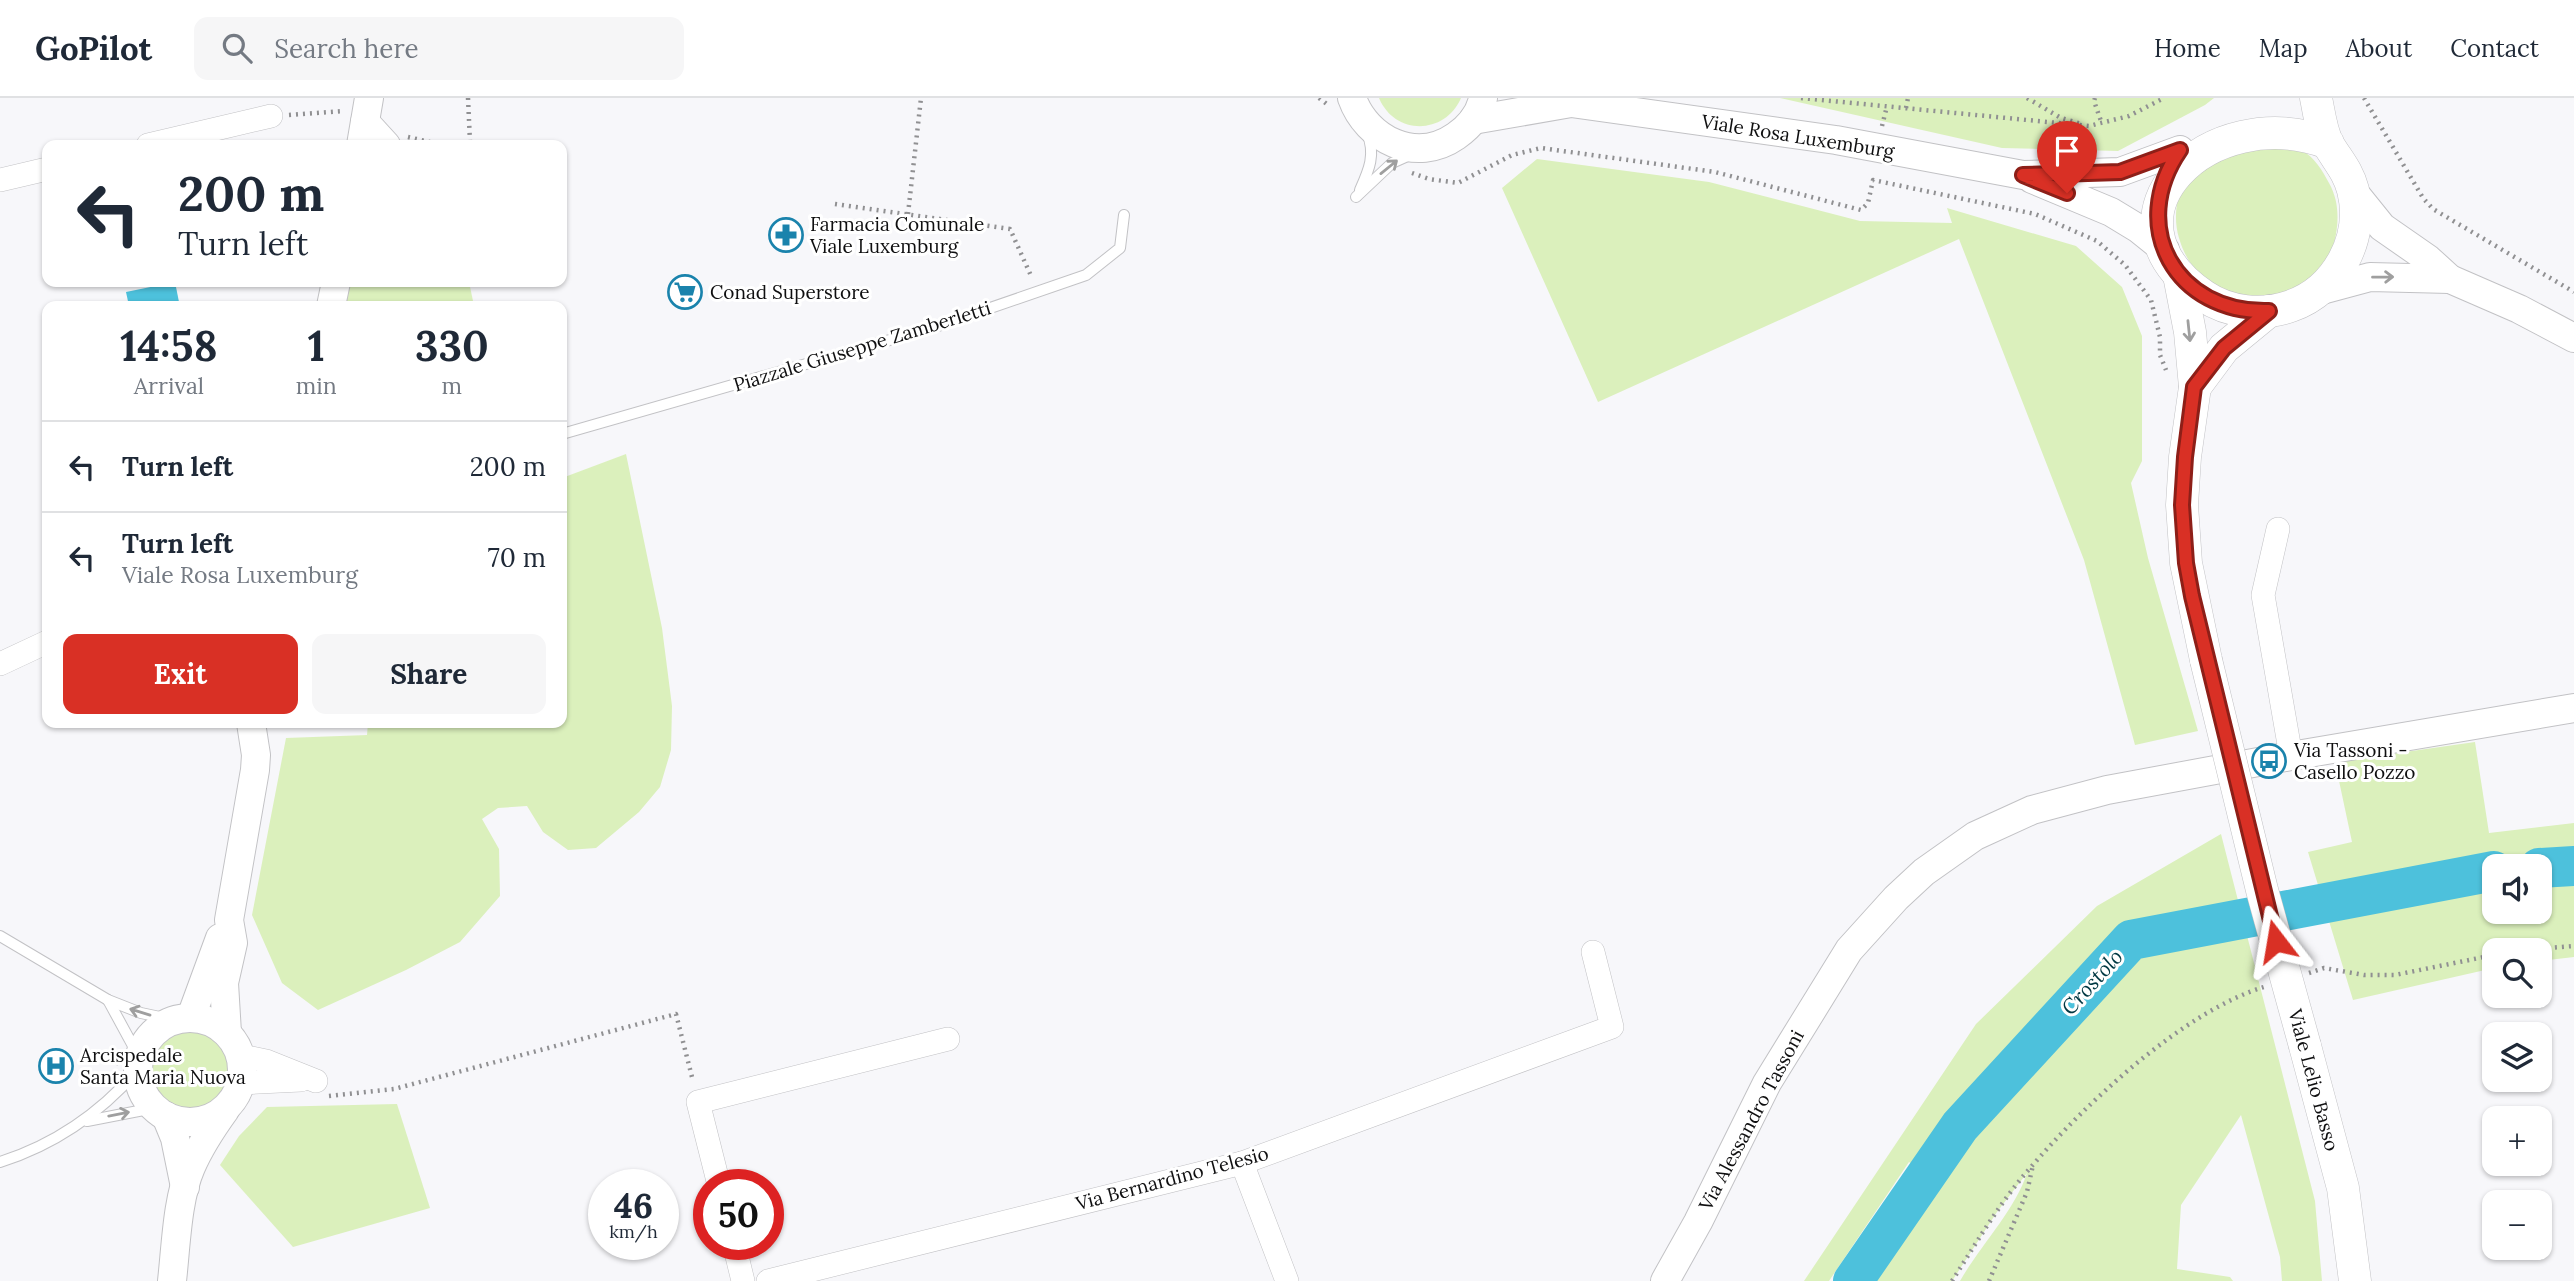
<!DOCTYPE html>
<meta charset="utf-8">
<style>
body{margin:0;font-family:Lora,serif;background:#f6f6f7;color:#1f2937;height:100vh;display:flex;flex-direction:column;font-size:26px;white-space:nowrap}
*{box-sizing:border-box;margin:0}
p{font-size:23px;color:#747a83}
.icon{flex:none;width:38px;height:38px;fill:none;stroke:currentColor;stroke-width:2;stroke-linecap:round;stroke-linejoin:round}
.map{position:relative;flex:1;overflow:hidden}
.panel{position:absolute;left:42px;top:203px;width:525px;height:427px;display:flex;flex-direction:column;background:#fff;border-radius:14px;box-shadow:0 2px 5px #0004}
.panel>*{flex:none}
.hud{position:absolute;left:42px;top:42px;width:525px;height:147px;border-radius:14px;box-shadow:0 2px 5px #0004;background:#fff;color:#1f2937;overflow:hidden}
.tools{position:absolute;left:2482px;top:756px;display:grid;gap:14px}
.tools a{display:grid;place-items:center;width:70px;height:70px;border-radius:14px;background:#fff;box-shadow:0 2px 5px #0004;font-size:35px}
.speed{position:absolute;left:588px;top:1071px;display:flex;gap:14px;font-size:35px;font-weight:700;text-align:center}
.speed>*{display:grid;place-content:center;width:91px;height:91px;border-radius:50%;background:#fff;box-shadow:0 2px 5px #0004;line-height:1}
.speed small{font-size:18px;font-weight:400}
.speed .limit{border:10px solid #d22;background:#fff;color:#111}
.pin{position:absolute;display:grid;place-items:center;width:60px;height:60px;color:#fff;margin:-72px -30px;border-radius:50% 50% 50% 0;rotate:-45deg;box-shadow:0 0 7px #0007}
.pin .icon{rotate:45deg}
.me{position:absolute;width:77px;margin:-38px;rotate:346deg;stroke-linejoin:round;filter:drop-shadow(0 0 5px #0008)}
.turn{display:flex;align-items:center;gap:24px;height:147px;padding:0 21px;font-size:32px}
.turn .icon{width:91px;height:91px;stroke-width:2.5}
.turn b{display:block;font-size:49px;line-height:60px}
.eta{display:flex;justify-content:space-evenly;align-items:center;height:119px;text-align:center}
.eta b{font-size:42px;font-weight:700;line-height:49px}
.cta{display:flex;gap:14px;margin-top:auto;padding:14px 21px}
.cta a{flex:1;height:80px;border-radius:14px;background:#d93025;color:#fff;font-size:28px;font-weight:700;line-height:80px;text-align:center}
.cta a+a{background:#f6f6f7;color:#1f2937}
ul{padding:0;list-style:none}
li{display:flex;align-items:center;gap:21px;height:91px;padding:0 21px;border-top:2px solid #e0e1e3}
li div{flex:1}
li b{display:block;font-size:26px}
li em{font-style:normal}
header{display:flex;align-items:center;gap:42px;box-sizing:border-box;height:98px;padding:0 35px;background:#fff;border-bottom:2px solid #e0e1e3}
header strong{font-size:33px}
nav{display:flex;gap:38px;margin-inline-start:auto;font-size:24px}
.search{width:490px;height:63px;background:#f6f6f7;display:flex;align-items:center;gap:18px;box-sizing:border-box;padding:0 24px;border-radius:14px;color:#747a83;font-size:26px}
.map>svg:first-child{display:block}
</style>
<header>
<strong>GoPilot</strong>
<div class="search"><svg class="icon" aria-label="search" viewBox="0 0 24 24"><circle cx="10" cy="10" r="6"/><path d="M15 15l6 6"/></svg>Search here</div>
<nav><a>Home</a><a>Map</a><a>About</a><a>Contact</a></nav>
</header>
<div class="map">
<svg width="2574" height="1183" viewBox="0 0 2574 1183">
<rect width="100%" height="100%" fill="#f7f7fa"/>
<!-- green -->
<g fill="#dbf0bc" fill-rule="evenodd">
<path d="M1379,0H1461C1445,37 1395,38 1379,0Z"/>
<path d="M1780,0H2214L2205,7L2118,53L2002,50Z"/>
<path d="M2228,44C2245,46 2288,47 2302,53C2314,58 2323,74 2329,85C2338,101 2339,118 2336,136C2322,219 2203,224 2179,140C2173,121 2176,96 2187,78C2195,65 2216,54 2228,44Z"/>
<path d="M1537,61L1709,84L1860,123L1952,125L1947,110L2076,148L2122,189L2142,238V363L2131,385L2148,460L2198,633L2135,647L2084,462L1959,141L1598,304L1502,90Z"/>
<path d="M350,184H469L473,203L454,208H345Z"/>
<path d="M626,356L662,530L672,608L671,652L660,689L639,714L596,750L568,752L543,734L527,708L498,710L482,721L499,751L500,798L460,844L406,872L318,912L282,885L252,817L286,640L367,637L368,625H562V380Z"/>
<path d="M2475,644L2489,735L2574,725V859L2539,863V852H2494V870L2353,902L2308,754L2352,744L2335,664ZM2494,768H2539V814H2494Z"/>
<path d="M2221,736L2315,1103L2322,1183H2282L2280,1159L2241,1017L2181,1107L2177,1171L2230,1179L2233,1183H1960C1980,1148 2015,1112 2027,1075L1997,1114L1952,1183H1868L1935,1081L1909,1064L1829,1183H1804L1976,926L2097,808Z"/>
<circle cx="189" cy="973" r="41"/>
<path d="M397,1006L430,1110L293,1149L220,1067L239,1038L267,1009Z"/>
</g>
<!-- water -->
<path fill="#4dc1dc" d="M175,184L179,204L156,208H129L126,194Z"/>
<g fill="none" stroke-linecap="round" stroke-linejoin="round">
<!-- river -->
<g stroke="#4dc1dc" stroke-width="40">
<path d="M2539,770L2574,768"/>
<path d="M1853,1183L1960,1028L2131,842L2494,773"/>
</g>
<!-- service casing -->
<g stroke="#c2c2c5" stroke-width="12">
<g id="service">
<path d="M1360,92C1369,72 1376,56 1367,35"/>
<path d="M1356,99L1392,65L1412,56"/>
<path d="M562,336L935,229L1086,177L1120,150L1124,117"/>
<path d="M0,838L108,902L141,915L174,922"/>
<path d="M108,902L139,959"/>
<path d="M87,1023L154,1010"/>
<path d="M0,1064C54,1047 100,1015 137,973"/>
</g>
</g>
<!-- minor casing -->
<g stroke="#c2c2c5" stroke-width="24">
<g id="minor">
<path d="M148,47L271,18"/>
<path d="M0,82L47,71"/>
<path d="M2278,431L2263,497L2291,658"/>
<path d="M0,566L47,544"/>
<path d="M241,958L266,963L316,983"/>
<path d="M241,985L301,982"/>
<path d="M1242,1065L1287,1183"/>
<path d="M719,1087L698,1004L948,941"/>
<path d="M734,1146L743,1183"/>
<path d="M768,1183L1242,1065L1612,929L1593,854"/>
</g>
</g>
<!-- tertiary casing -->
<g stroke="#c2c2c5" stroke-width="30">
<g id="tertiary">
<path d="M1352,0C1367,42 1416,66 1456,38C1469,29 1480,16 1483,0"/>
<path d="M1560,0L1571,5L1836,42L2023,77L2120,74L2180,52"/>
<path d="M1473,22L1571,5"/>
<path d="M365,24L386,47"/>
<path d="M361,47L369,0"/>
<path d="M2032,81L2111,114L2139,131L2165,152"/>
<path d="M2353,93L2382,129L2428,161L2450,181L2519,211L2574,240"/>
<path d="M2318,193L2370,179L2450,181"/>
<path d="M331,208L336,184"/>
<path d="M191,919L220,840"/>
<circle cx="190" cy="972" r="52"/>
<path d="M227,935L224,885L233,845L229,822L255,672L256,657L251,625"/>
<path d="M166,1018L175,1040L185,1089"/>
<path d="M172,1183C176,1148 177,1101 191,1069C200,1048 212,1030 225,1012"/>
<path d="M1665,1183L1698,1124L1767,985L1849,852L1896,800L1924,774L1975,738L2032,712L2107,692L2291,658L2574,610"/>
</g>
</g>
<!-- secondary casing -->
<g stroke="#c2c2c5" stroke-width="33">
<g id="secondary">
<path d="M2316,0C2319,14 2321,33 2328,46C2338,63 2348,73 2353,92C2365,140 2337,192 2291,208C2262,218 2229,215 2204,198C2088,119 2209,0 2328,45"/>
<path d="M2179,177L2190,234L2195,289L2185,359L2182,407L2186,465L2206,562"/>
<path d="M2195,289L2224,250L2269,213"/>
<path d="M2305,948L2343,1090L2355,1183"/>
</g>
</g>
<!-- path -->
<g stroke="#909092" stroke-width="4.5" stroke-dasharray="2 5" stroke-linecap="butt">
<path d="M468,0L470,44"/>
<path d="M1319,0L1328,7"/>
<path d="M1801,0L2089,28L2129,18L2164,0"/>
<path d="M2027,0L2061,20L2082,26"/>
<path d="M2095,0L2094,3L2102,26"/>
<path d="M2364,0L2423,100L2433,111L2574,194"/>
<path d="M1906,10L1908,0"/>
<path d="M289,17L344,13"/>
<path d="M1882,28L1887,8"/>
<path d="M408,39L438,46"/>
<path d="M1412,75L1429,81L1458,85L1512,57L1541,50L1715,74L1861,112L1868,105L1873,82L2035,116L2097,143L2125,167L2151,202L2160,239V257L2166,272"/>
<path d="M835,106L1010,131L1032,180"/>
<path d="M908,116L921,0"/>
<path d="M2520,852L2574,848"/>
<path d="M2309,875L2324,870L2364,877H2395L2494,857"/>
<path d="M115,974L117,952"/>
<path d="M329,998L394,991L676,916L693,983"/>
<path d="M1952,1183C1977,1144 2000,1104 2031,1069C2085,1006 2184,913 2264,889"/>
<path d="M1989,1183L2027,1094L2033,1067"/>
</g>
<!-- service -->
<use href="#service" stroke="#fff" stroke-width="10"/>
<!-- minor -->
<use href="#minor" stroke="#fff" stroke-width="23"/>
<!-- tertiary -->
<use href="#tertiary" stroke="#fff" stroke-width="28"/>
<!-- secondary -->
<use href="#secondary" stroke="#fff" stroke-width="32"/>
<!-- secondary-bridge casing -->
<g stroke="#c2c2c5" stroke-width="33" stroke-linecap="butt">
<path id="secondary-bridge" d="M2206,562L2262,792L2305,948"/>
</g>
<!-- secondary-bridge -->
<use href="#secondary-bridge" stroke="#fff" stroke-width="32"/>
</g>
<!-- one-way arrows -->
<defs><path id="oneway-shaft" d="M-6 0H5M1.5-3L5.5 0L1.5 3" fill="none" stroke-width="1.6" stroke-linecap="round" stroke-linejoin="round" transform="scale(1.75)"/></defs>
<g stroke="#9f9f9f">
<use href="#oneway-shaft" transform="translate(1389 69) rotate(-39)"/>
<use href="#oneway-shaft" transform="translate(2383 179) rotate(-1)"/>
<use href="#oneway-shaft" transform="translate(2189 233) rotate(84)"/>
<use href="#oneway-shaft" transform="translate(140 914) rotate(-163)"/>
<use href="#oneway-shaft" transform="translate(119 1016) rotate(-11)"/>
</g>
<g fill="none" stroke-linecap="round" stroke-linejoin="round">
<!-- route casing -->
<g stroke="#8d1f18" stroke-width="18">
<path id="route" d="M2067,95L2023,77L2120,74L2180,52C2127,129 2176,216 2269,213L2224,250L2194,289L2185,359L2182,407L2186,465L2192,498L2276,843"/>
</g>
<!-- route -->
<use href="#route" stroke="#d93025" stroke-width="12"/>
</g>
<!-- icons -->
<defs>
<g id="pharmacy-ring" transform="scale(1.75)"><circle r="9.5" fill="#fff" stroke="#1a83ac" stroke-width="1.5"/><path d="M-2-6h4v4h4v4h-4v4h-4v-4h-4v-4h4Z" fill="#1a83ac"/></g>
<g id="supermarket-ring" transform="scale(1.75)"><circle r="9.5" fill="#fff" stroke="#1a83ac" stroke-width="1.5"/><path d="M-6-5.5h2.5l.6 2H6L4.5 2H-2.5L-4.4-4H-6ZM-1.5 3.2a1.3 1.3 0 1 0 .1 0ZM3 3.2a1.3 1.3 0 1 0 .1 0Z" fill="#1a83ac"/></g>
<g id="bus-ring" transform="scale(1.75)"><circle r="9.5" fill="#fff" stroke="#1a83ac" stroke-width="1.5"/><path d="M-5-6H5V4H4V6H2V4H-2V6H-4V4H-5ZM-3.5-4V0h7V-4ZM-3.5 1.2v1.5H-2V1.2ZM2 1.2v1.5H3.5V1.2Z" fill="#1a83ac"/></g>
<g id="hospital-ring" transform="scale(1.75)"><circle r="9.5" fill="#fff" stroke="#1a83ac" stroke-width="1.5"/><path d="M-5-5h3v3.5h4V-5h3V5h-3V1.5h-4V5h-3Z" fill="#1a83ac"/></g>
</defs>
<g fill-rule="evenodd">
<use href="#pharmacy-ring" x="786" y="137"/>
<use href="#supermarket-ring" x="685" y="194"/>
<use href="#bus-ring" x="2269" y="663"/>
<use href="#hospital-ring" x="56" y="968"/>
</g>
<g text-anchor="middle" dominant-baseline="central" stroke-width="6" stroke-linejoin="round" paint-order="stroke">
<!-- street labels -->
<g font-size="19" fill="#0f0f10" stroke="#fff">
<text transform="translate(1798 38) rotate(9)">Viale Rosa Luxemburg</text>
<text transform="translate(862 248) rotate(-17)">Piazzale Giuseppe Zamberletti</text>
<text transform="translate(2314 982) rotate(75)">Viale Lelio Basso</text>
<text transform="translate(1751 1022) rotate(-62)">Via Alessandro Tassoni</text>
<text transform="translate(1172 1080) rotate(-15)">Via Bernardino Telesio</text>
</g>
<!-- poi labels -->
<g font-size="19" fill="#0f0f10" stroke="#fff" text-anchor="start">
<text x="810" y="126">Farmacia Comunale<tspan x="810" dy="22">Viale Luxemburg</tspan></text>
<text x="710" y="194">Conad Superstore</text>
<text x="2294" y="652">Via Tassoni -<tspan x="2294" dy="22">Casello Pozzo</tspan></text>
<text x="80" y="957">Arcispedale<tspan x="80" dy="22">Santa Maria Nuova</tspan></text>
</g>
<!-- water labels -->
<g font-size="21" font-style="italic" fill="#003843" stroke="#fff">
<text transform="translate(2092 884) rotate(-48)">Crostolo</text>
</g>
</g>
</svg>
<div class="tools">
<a><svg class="icon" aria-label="sound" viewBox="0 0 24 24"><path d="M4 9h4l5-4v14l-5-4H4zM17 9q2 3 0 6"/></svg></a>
<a><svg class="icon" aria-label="search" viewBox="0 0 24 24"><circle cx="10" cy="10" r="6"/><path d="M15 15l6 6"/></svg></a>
<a><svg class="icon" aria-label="layers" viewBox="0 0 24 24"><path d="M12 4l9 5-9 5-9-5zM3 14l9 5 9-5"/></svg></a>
<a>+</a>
<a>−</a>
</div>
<div class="speed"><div>46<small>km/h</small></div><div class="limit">50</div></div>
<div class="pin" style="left:2067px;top:95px;background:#d93025"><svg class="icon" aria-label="arrive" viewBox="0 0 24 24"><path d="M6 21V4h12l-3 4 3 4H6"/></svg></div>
<svg class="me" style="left:2276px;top:843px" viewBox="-20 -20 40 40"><path d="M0-17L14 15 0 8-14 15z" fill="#d93025" stroke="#fff" stroke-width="4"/></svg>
<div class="hud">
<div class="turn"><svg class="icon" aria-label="left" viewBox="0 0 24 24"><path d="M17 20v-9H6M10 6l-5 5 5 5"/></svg><div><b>200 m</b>Turn left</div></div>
</div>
<section class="panel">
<div class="eta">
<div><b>14:58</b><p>Arrival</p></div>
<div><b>1</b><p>min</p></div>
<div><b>330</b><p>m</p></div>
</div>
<ul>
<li><svg class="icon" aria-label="left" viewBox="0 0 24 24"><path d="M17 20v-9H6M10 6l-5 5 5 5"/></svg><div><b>Turn left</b></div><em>200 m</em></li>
<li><svg class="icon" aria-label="left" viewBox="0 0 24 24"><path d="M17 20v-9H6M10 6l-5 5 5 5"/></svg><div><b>Turn left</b><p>Viale Rosa Luxemburg</p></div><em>70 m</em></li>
</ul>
<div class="cta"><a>Exit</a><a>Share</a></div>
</section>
</div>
